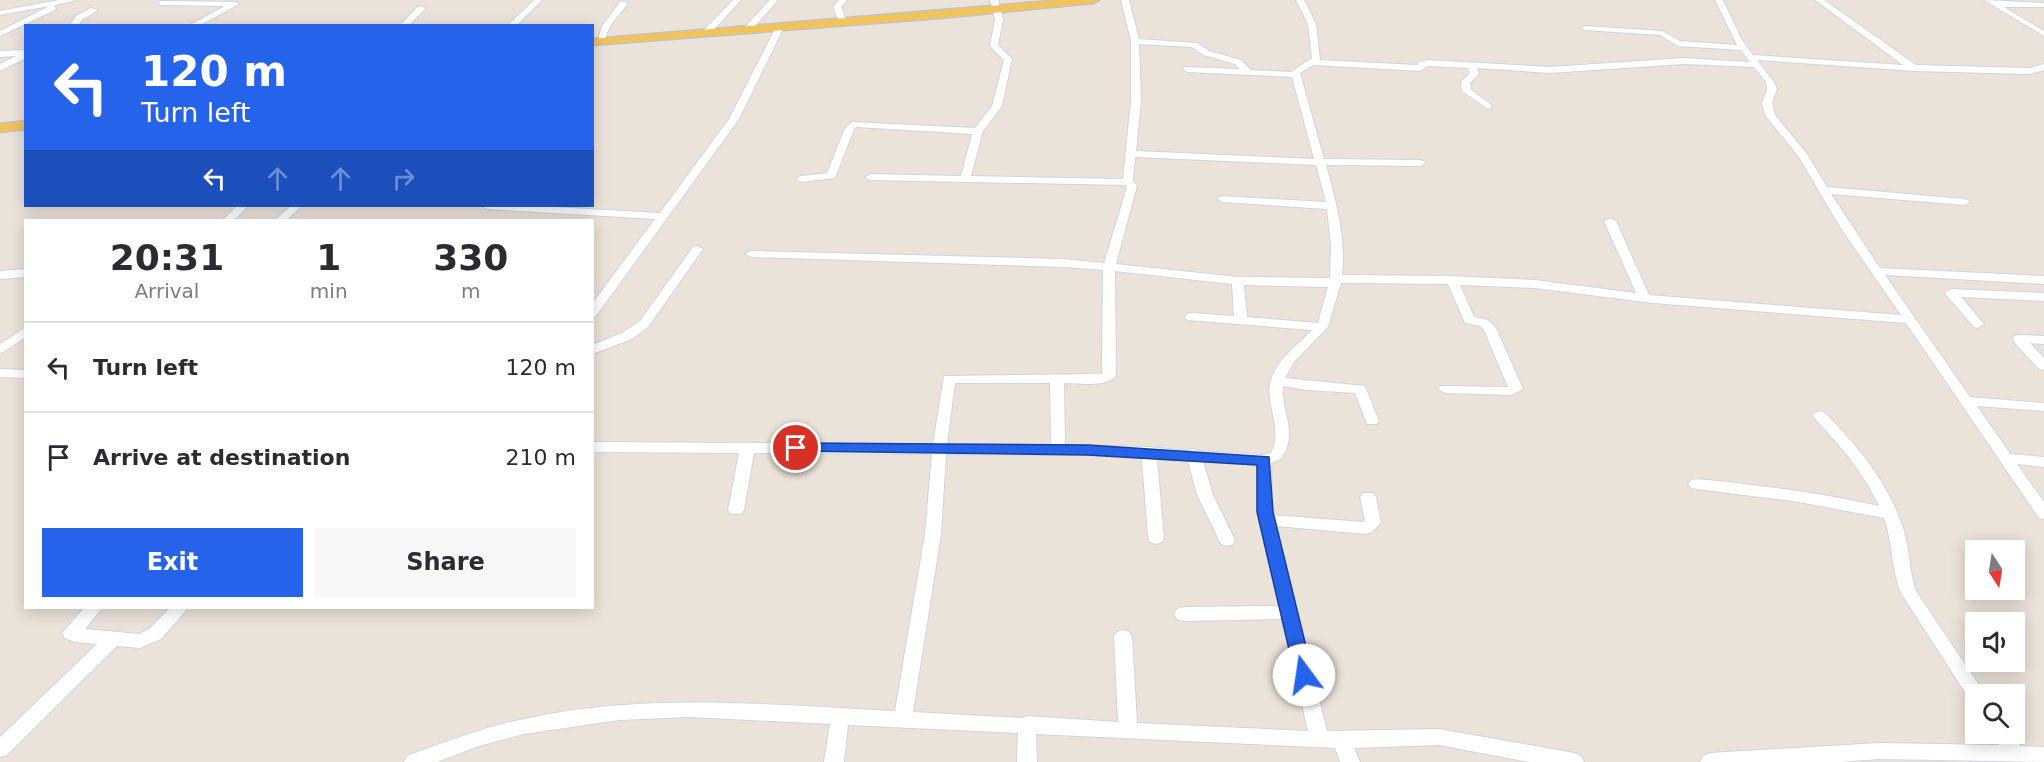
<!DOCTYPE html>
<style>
body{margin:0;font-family:"DejaVu Sans",sans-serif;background:#f7f7f7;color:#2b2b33;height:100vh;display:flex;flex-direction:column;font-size:22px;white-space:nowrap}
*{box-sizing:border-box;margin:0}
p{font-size:20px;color:#7c7c81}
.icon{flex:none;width:33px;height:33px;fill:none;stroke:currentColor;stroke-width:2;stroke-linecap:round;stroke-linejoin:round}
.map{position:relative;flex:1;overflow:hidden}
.sheet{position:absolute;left:24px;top:219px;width:570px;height:390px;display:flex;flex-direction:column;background:#fff;border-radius:0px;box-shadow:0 3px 15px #0003}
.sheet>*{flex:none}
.banner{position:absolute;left:24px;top:24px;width:570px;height:183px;border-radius:0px;box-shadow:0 3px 15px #0003;background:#2563eb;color:#fff;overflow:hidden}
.needle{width:39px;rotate:168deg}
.controls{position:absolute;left:1965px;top:540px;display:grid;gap:12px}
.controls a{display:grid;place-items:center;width:60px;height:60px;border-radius:0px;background:#fff;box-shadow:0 3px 15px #0003;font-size:30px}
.pin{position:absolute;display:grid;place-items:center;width:51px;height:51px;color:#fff;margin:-26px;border:3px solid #fff;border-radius:50%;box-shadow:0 2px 6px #0007}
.me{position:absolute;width:66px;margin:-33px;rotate:346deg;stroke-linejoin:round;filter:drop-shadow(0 0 4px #0008)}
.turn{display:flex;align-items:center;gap:21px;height:126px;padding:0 18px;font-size:27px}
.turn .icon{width:78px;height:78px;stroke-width:2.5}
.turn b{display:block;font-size:42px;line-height:51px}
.lanes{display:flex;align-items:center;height:57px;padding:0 18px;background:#0003;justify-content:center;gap:30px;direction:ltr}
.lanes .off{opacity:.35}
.eta{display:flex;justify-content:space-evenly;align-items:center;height:102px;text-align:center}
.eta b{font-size:36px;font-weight:700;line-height:42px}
.cta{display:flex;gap:12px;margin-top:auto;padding:12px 18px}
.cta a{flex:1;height:69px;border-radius:0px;background:#2563eb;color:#fff;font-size:24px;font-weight:700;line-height:69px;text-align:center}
.cta a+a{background:#f7f7f7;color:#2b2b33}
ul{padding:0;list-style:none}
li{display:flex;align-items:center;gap:18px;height:90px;padding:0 18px;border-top:2px solid #e1e1e2}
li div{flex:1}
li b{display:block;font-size:22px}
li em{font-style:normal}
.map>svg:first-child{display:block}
</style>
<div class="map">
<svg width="2044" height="762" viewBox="0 0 2044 762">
<rect width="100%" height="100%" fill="#ebe3da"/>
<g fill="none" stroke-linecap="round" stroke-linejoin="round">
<!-- minor casing -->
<g stroke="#cfd4e2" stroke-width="2">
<g id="minor">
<path d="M59,0H76L53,6L56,8L55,10L0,36V31L49,6L0,15V11Z"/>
<path d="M534,0H542L516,26H507Z"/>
<path d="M733,0H741L709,35H703V31Z"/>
<path d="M770,0H778L750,32H744V28Z"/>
<path d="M839,0H847L841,7L847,22L843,24L839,22L833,7Z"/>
<path d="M990,0H998L1003,19L998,45L1012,59L1002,106L983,131L971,176L1123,179L1131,101V41L1121,0H1129L1139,39L1197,43L1209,51L1241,60L1251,70L1291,72L1312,58L1308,24L1296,0H1304L1316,24L1320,60L1417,65L1419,62L1428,60L1550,67L1684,58L1750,62L1741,50L1678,46L1660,35L1585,30L1581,28L1585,26L1662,31L1680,41L1737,45L1715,0H1723L1742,40L1753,55L1903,65L1815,0H1824L1916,65L2029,68L2044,64V70L2029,74L1914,71L1757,60L1774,82L1777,89L1772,103L1775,115L1807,154L1827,187L1965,199L1970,202L1965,205L1831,194L1880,268L2044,276V284L1885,275L1970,397L2044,403V411L1977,406L2010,454L2044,457V467L2017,464L2044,502V519L2039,518L1906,323L1653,303L1535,288L1460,285L1474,317L1488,320L1496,328L1523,389L1512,395L1445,393L1438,389L1440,386L1508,387L1484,330L1480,326L1465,323L1448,284L1341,283L1328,327L1294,362L1285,378L1365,386L1379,421L1377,424H1367L1355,393L1307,390L1283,386C1281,415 1299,431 1281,459L1271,463L1273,515L1363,522L1365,521L1360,497L1363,493H1373L1376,497L1381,523L1372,532L1366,534L1276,526L1327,731L1439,729L1574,753L1581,756L1584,762H1529L1439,745L1354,748L1360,762H1340L1335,748L1036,734L1037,762H1017L1018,733L848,725L844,762H824L830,724L691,717L619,720L524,734L479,746L437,762H404L407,756C446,742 484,727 524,719C646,692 771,705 895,711L925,534L932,454L754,453L744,510L741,514H731L728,510L739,453L592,452V442L933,444L944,376L1102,374L1103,270L1064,267L751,257L745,254L751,251L1064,259L1104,263L1127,187L1125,185L870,180L865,177L870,174L961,176L972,134L857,127L854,129L835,178L801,182L796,179L801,176L827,173L845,128L852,122L975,128L992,106L1004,60L990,46L995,19ZM1139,44L1192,47L1203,55L1235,64L1240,69L1184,67L1183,69L1187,72L1292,77L1314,159L1136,151L1141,101ZM1684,64L1754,67L1766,82L1767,89L1762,103L1765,115L1799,157L1840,227L1901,315L1649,295L1616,221L1610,218L1604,221L1636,293L1535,280L1452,276L1342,275C1346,237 1336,201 1326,165L1421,166L1426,163L1421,160L1324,159L1300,73L1313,65L1420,71L1428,66L1468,68L1470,73L1461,82L1462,91L1488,109L1491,108V104L1471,90L1470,83L1479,74L1477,68L1550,73ZM1135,157L1316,165L1326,202L1222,196L1217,199L1222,202L1327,209L1331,245L1330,278L1238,277L1116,264L1137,186L1133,181ZM1115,271L1232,284L1234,316L1191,313L1187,314L1185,317L1187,320L1312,330C1298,345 1277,359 1271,380C1264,404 1284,429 1271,453L1263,455L1199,451L1193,449L1188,451L1149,447L1065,445L1064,383C1079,383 1104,388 1116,376ZM1244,285L1327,287L1328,286L1318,323L1247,317ZM955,383H1050L1051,445L947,444ZM946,454L1087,455L1142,458L1148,538L1150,542L1156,544L1162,542L1164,538L1157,459L1188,461L1197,495L1221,544L1227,546L1233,544L1235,540L1213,495L1203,461L1257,465V512L1279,606L1183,607L1177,609L1174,614L1177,619L1183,621L1282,619L1308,731L1137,723L1132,637L1129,632L1123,630L1117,632L1114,637L1118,722L1027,716L1023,718L913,712L941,534Z"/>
<path d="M1984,0L2044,3V7H2004L2044,31V36Z"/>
<path d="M162,1L235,2L239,4L199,26H188L225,6L159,5V1Z"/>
<path d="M621,1L628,3L610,26L603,44H597L602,26Z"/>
<path d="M419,6L426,8L408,26H399Z"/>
<path d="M91,8L98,10L82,20L78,26H69L76,16Z"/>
<path d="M777,25L784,27L739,119L596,316L592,317V304L655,219L487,209L482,206H536L660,213L729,119Z"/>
<path d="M0,51L23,50L26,51V58L0,71V64L16,56L0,57Z"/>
<path d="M237,206H248L234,220H223Z"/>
<path d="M291,206H302L286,220H275Z"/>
<path d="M697,246L703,249L648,327L632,339L592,354V345L622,333L640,321L693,247Z"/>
<path d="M26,269V277L0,279V271Z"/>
<path d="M1951,289L2044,293V301L1961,297L1984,324L1978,328L1974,327L1947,296L1945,293Z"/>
<path d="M26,327V337L0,354V344Z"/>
<path d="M2019,335L2044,336V344L2030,343L2044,358V370L2039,369L2014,342L2013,339L2014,336Z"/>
<path d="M0,369L26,370V378L0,377Z"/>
<path d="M1819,411L1824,412C1858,446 1890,485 1904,531C1910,551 1909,571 1916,591L1985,694H1976V702L1970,700L1901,593C1891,569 1893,543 1884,518L1793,501L1696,489L1691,488L1688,484L1691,480L1696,479C1757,485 1819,492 1879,506L1868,485L1849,457L1812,415Z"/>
<path d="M84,608H102L85,629L139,634L149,629L170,608H188L161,639L140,648L117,646L7,755L0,757V737L97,644L75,642L65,638L62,633Z"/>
<path d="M1992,734H2011L2020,746L2044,747V762L1879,759L1839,762H1700L1703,756L1710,753L1879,743L1998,745Z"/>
</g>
</g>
<!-- major casing -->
<g stroke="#c3c3c3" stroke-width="3">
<g id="major">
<path d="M1062,0H1099L1094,3L940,18L592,45V39Z"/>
<path d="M26,121V129L0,132V124Z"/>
</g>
</g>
<!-- minor -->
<use href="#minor" fill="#fff" fill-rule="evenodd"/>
<!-- major -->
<use href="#major" fill="#f1c359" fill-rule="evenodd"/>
</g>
<!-- route -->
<path fill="#2563eb" stroke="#184099" stroke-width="1.5" d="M796,443L1088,445L1269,457L1273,512L1313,675L1310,681L1304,683L1298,681L1295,675L1257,512V465L1088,455L790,451L788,448Z"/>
</svg>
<div class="controls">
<a><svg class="needle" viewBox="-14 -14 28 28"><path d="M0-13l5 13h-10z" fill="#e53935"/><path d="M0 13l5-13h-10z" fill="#7c7c81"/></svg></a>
<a><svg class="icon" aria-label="sound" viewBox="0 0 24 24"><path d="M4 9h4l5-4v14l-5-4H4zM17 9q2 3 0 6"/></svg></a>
<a><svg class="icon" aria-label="search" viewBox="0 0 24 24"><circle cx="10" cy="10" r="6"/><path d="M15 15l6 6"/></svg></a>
</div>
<div class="pin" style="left:796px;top:448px;background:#d93025"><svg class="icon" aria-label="arrive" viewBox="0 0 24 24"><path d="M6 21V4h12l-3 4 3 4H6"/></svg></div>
<svg class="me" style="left:1304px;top:675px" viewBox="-20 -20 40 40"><circle r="19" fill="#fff"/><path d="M0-13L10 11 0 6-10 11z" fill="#2563eb"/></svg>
<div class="banner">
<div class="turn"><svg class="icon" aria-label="left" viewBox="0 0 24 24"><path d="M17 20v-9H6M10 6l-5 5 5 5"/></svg><div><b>120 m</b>Turn left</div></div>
<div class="lanes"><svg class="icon" aria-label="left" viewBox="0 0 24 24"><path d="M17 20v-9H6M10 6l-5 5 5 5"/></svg><svg class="icon off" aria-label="ahead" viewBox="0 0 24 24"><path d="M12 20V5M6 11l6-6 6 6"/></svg><svg class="icon off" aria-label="ahead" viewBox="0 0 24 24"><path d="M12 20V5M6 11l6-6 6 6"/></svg><svg class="icon off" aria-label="right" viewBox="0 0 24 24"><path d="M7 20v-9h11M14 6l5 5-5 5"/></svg></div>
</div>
<section class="sheet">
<div class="eta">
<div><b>20:31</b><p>Arrival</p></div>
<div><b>1</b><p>min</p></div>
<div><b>330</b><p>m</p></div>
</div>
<ul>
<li><svg class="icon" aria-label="left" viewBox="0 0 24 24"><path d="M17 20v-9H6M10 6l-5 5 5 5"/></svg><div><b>Turn left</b></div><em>120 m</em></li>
<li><svg class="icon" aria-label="arrive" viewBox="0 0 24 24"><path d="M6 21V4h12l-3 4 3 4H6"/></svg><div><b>Arrive at destination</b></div><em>210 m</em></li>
</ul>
<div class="cta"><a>Exit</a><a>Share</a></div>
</section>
</div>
